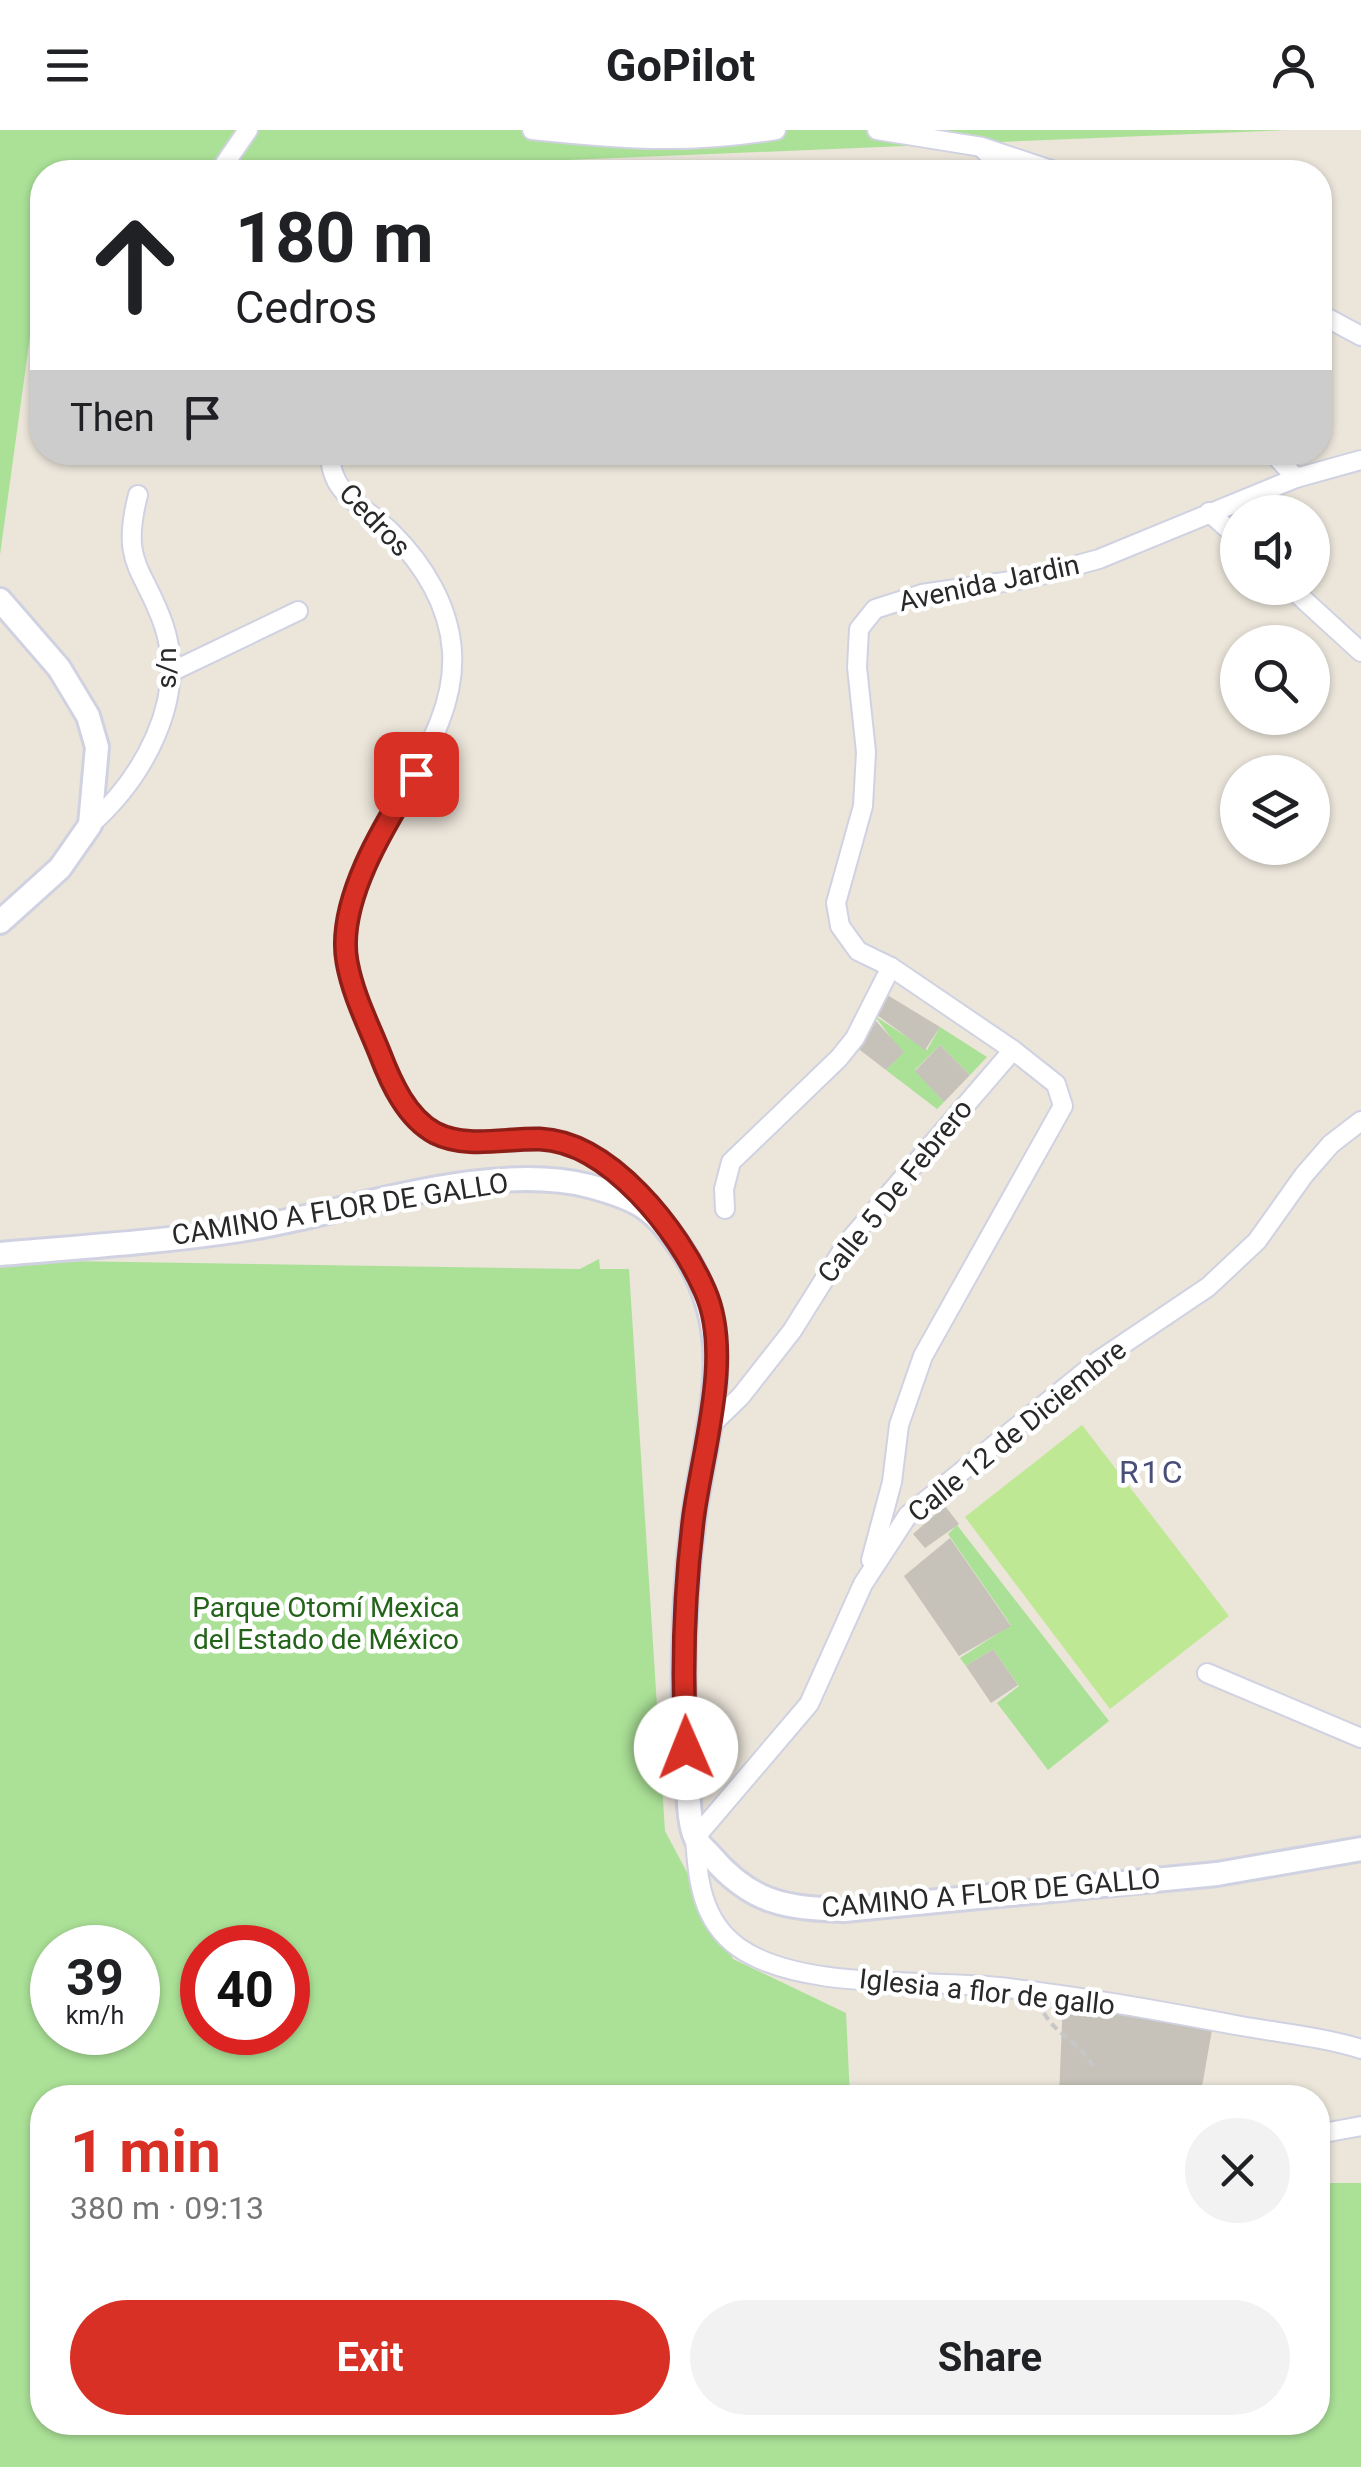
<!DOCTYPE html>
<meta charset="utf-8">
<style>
body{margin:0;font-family:Roboto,sans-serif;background:#f2f2f2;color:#202124;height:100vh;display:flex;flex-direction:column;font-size:38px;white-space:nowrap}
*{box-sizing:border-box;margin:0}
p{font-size:32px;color:#757577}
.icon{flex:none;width:55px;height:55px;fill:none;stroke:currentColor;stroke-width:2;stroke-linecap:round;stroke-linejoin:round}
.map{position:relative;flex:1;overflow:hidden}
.details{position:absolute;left:30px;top:1955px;width:1300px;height:350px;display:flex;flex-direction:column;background:#fff;border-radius:40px;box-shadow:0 2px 8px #0004}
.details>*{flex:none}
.hud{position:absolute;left:30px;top:30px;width:1302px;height:305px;border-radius:40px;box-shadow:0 2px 8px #0004;background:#fff;color:#202124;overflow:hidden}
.controls{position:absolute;left:1220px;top:365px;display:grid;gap:20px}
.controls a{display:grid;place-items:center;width:110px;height:110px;border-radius:50%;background:#fff;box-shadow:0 2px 8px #0004;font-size:50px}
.speed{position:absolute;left:30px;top:1795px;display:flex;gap:20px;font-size:50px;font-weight:700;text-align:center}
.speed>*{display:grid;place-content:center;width:130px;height:130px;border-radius:50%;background:#fff;box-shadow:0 2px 8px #0004;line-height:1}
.speed small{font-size:25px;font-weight:400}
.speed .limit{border:15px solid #d22;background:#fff;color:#111}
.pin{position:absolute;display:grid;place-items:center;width:85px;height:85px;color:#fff;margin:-42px;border-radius:20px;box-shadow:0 5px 15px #0006}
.me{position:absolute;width:110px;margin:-55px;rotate:359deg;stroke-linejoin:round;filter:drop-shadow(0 0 8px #0008)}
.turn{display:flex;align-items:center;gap:35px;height:210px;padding:0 40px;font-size:45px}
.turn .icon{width:130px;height:130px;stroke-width:2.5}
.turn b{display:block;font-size:70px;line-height:85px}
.then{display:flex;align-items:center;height:95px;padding:0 40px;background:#0003;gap:20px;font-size:38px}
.round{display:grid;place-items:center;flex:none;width:105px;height:105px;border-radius:52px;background:#f2f2f2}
.overview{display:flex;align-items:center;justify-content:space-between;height:170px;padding:0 40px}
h1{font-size:60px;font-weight:700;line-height:75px;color:#d93025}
.primary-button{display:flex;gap:20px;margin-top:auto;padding:20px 40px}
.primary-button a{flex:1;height:115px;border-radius:60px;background:#d93025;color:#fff;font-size:40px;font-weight:700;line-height:115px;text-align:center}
.primary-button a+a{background:#f2f2f2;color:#202124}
header{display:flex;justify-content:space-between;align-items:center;height:130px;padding:0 40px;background:#fff;font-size:45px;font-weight:700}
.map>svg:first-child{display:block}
</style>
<header><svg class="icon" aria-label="menu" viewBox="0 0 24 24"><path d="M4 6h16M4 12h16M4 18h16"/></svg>GoPilot<svg class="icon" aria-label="person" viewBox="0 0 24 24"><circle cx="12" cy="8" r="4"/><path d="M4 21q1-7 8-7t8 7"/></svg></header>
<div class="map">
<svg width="1361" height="2337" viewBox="0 0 1361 2337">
<rect width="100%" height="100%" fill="#ebe5da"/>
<!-- green -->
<g fill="#abe197" fill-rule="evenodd">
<polygon points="0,0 1290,0 470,34 432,42 42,42 42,132 40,133 0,425"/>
<polygon points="875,886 927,920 940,897 987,927 970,945 940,915 915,940 944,972 937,979 886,940 902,923"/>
<path d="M 599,1129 L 600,1139 L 629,1139 L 665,1701 L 733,1829 L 846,1883 L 850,1967 L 42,1968 L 42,2292 L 1318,2292 L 1318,2053 L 1361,2053 L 1361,2337 L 0,2337 L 0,1130 L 580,1139 ZM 52,1818 L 138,1818 L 138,1902 L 52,1902 ZM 202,1818 L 288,1818 L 288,1902 L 202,1902 Z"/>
<polygon points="957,1395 1109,1591 1048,1640 997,1573 1019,1556 993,1519 966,1536 960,1528 1011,1495 948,1404"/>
</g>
<!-- pitch -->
<polygon fill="#bee893" points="1082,1295 1229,1486 1110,1579 965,1387"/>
<!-- building -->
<g fill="#c6c2ba">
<polygon points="884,863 940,897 925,920 877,885"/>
<polygon points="875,890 904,922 886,940 856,917"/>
<polygon points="940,915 970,945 944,972 915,941"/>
<polygon points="945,1376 959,1394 925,1418 913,1404"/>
<polygon points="950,1408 1011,1496 959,1526 904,1446"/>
<polygon points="993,1519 1018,1555 991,1573 966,1536"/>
<polygon points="1063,1869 1213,1894 1200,1968 1059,1968"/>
</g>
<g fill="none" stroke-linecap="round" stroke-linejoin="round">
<!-- minor casing -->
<g stroke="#d0d2e2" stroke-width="22">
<g id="minor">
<path d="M 532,0 C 622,9 686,15 776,0"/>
<polyline points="877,0 982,17 1057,42"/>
<polyline points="982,18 1006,42"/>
<polyline points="219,42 248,0"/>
<polyline points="1320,184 1361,206"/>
<path d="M 330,322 C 330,367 365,375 392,403 C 424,435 449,476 452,521 C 456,582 419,632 392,683 C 380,705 370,728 360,752 C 353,770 345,790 345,810 C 345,846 361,879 375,911 C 386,938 397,970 418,991 C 457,1030 524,1000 572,1015 C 604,1026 627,1052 648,1076"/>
<polyline points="1272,322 1296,348"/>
<polyline points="1209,382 1238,408"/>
<polyline points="1291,458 1361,522"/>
<polyline points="171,542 298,481"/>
<path d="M 90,695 C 143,648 188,569 164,496 C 144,437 120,435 138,365"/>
<path d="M 1361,991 L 1331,1014 L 1304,1045 L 1257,1111 L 1208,1157 L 1098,1231 L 908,1385 L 863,1454 L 809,1574 L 695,1708 C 698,1749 701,1790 738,1817 C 800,1861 925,1849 999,1857 C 1080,1866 1161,1881 1241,1896 C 1280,1903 1323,1907 1361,1919"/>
<polyline points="725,1079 724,1059 731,1032 839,928 855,908 891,837"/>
<polyline points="708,1298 741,1266 792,1201 847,1113 1013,920"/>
<polyline points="871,1430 892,1352 899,1295 923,1226 1063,976 1056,954 1013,920 891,837 858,821 840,796 836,773 863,676 866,622 857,537 859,499 875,479 922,464 1030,448 1099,429 1296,348 1361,330"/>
<polyline points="1207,1543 1361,1608"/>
<polyline points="1318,2004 1361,1996"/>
</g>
</g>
<!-- tertiary casing -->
<g stroke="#d0d2e2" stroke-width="28">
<g id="tertiary">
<polyline points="0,470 59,538 88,586 97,617 90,695 60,738 0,792"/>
<path d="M 0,1124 C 80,1117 161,1112 240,1100 C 345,1084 486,1030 589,1056 C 639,1069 656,1079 684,1123 C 740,1210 707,1291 694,1386 C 682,1472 681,1570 688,1657 C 689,1672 689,1695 696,1709 C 699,1715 706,1720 711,1726 C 751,1773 785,1778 844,1780 L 1217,1744 L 1361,1719"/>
</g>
</g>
<!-- path -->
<path stroke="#c7c7c7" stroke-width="4" stroke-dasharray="8 5" stroke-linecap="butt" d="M 1044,1883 C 1056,1905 1084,1915 1094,1939"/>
<!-- minor -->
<use href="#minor" stroke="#fff" stroke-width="18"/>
<!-- tertiary -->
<use href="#tertiary" stroke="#fff" stroke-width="22"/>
</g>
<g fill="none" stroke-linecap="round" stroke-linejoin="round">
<!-- route casing -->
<g stroke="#8d1f18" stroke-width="25">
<path id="route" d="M 416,644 C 385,694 336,772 347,832 C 353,865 368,894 380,924 C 391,953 407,988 435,1003 C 467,1019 505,1008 540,1009 C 610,1012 679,1101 705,1161 C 734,1226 701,1324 693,1392 C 684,1466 682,1544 686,1618"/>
</g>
<!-- route -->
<use href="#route" stroke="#d93025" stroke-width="18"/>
</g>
<g text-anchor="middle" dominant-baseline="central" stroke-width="9" stroke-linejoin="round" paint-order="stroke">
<!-- street labels -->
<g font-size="28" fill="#292929" stroke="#fff">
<text transform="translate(375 390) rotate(46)">Cedros</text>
<text transform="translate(989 453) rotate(-12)">Avenida Jardin</text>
<text transform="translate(166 538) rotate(-90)">s/n</text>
<text transform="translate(895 1061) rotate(-51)">Calle 5 De Febrero</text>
<text transform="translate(340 1079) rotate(-9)">CAMINO A FLOR DE GALLO</text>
<text transform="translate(1017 1301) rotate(-39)">Calle 12 de Diciembre</text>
<text transform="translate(991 1763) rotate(-5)">CAMINO A FLOR DE GALLO</text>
<text transform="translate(987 1862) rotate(6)">Iglesia a flor de gallo</text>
</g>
<!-- park labels -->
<g font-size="28" fill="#24641a" stroke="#fff">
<text x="326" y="1477">Parque Otomí Mexica<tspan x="326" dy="32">del Estado de México</tspan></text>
</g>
<!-- quarter labels -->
<g font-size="32" letter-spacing="2.5" fill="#4a4f78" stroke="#fff">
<text x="1152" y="1342">R1C</text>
</g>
</g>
</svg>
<div class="controls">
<a><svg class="icon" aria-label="sound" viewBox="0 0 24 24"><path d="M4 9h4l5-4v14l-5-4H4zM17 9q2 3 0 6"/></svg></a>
<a><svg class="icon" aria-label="search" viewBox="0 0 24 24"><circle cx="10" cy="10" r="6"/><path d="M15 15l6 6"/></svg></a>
<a><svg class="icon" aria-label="layers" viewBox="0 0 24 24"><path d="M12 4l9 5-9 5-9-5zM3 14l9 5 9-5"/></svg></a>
</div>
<div class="speed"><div>39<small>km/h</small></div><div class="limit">40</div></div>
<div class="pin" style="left:416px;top:644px;background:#d93025"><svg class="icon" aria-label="arrive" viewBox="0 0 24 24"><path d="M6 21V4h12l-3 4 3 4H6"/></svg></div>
<svg class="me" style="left:686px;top:1618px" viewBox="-20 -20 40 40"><circle r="19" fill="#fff"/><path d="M0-13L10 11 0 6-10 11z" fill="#d93025"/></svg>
<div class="hud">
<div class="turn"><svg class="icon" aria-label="ahead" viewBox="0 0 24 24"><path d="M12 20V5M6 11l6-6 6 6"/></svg><div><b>180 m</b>Cedros</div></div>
<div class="then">Then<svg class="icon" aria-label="arrive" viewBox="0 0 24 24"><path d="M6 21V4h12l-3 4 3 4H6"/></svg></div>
</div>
<section class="details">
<div class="overview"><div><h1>1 min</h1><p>380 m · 09:13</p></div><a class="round"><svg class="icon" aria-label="close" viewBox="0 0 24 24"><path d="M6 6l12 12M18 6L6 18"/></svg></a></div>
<div class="primary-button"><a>Exit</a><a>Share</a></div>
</section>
</div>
